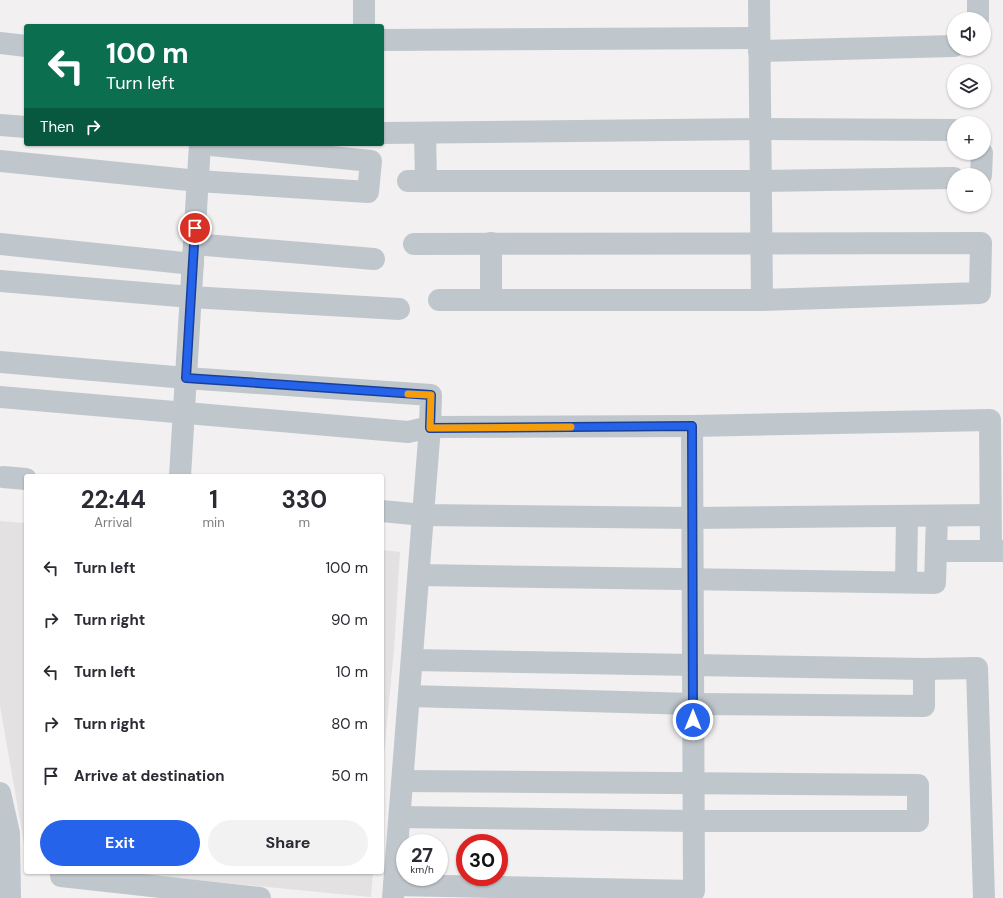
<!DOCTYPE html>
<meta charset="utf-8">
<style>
body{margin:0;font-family:"DM Sans",sans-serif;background:#f2f2f3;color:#2b2b33;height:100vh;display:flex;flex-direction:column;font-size:15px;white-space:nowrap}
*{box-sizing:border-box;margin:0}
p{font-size:13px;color:#7c7c81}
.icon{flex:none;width:22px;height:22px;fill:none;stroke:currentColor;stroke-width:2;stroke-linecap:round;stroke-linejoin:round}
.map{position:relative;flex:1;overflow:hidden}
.side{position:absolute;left:24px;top:474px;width:360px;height:400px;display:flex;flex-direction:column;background:#fff;border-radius:4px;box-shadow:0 1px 3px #0004}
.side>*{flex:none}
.top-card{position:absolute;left:24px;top:24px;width:360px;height:122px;border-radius:4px;box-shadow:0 1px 3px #0004;background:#0b6e4f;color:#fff;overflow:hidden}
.controls{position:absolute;left:947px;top:12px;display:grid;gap:8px}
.controls a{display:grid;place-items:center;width:44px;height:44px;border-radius:50%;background:#fff;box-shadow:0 1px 3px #0004;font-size:20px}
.speed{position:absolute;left:396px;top:834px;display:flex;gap:8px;font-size:20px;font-weight:700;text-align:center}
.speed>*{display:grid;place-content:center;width:52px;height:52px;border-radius:50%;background:#fff;box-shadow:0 1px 3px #0004;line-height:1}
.speed small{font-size:10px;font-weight:400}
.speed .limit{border:6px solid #d22;background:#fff;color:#111}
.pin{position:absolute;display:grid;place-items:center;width:34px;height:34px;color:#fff;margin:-17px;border:2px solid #fff;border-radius:50%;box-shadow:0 1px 4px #0007}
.me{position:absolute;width:44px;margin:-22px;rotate:0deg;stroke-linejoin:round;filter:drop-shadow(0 0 3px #0008)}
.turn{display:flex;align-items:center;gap:14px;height:84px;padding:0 16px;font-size:18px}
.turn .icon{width:52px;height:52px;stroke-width:2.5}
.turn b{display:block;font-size:28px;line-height:34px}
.then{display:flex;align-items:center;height:38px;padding:0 16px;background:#0003;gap:8px;font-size:15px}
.eta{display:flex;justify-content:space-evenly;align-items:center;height:68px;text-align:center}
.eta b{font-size:24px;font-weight:700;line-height:28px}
.cta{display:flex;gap:8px;margin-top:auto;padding:8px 16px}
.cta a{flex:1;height:46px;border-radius:24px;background:#2563eb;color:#fff;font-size:16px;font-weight:700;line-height:46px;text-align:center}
.cta a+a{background:#f2f2f3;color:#2b2b33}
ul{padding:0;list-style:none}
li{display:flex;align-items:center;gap:12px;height:52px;padding:0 16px}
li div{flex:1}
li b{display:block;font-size:15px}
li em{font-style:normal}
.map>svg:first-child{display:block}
</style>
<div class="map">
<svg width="1003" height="898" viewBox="0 0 1003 898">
<rect width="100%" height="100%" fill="#f2f0f0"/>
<!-- education -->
<g fill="#e3e1e1">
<polygon points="0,521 26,523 26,855 0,706"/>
<polygon points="382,550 400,552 394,649 382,776"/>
<polygon points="113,872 373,872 371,897"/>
</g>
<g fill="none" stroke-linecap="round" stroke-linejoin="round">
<!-- minor -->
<g stroke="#bfc7cd" stroke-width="22">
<polyline points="759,0 762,300"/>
<polyline points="978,19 978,0"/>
<polyline points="364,26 364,0"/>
<polyline points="382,40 759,38"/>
<polyline points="0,43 26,46"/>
<polyline points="759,51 954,46"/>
<polyline points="0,125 26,127"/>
<polyline points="383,133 760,129 954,130"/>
<polyline points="425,133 426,181"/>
<polyline points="0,161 198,181 368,192 371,161 201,144"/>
<polyline points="981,175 982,153"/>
<polyline points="408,181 761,181 954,178"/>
<polyline points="491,243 491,300"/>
<polyline points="0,244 193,264"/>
<polyline points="194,244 374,259"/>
<polyline points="414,244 981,243 980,293 762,300 439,300"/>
<polyline points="0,281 191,297 399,309"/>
<polyline points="0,362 186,378 431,395 430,427 423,515 393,898"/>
<polyline points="0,397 408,432 430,427 692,426 990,420 991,551"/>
<polyline points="180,476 200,144"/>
<polyline points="3,477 26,479"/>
<polyline points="382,511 423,515 692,518 990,515"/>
<polyline points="936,551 1003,551"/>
<polyline points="419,575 935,583 937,516"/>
<polyline points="906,582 907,516"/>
<polyline points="412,660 924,669 977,668 984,898"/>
<polyline points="409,696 693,704 924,706 924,669"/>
<polyline points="0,793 9,833 10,898"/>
<polyline points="400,817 693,821 918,821 918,785 403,781"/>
<polyline points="61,876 260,898"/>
<polyline points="394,885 694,891 692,426"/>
</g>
</g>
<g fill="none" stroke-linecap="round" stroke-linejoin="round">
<!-- route casing -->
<g stroke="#184099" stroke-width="10">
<polyline id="route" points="195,228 186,378 431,395 430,428 692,426 693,720"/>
</g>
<!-- route -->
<use href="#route" stroke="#2563eb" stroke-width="7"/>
<!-- slow -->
<polyline stroke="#f59e0b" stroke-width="7" points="408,394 431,395 430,428 571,427"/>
</g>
</svg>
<div class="controls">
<a><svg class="icon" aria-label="sound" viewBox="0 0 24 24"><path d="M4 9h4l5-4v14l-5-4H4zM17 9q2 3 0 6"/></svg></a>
<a><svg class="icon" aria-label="layers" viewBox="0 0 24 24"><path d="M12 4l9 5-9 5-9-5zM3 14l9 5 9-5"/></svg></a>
<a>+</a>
<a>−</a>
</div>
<div class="speed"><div>27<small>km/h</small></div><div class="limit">30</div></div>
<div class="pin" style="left:195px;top:228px;background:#d93025"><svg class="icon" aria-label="arrive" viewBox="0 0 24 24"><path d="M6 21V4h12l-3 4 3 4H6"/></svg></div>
<svg class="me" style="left:693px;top:720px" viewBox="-20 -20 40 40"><circle r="17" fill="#2563eb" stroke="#fff" stroke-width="3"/><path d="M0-11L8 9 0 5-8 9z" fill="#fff"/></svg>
<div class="top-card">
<div class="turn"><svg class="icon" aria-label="left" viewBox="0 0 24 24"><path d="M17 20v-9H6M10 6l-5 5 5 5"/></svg><div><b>100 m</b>Turn left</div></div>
<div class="then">Then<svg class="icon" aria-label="right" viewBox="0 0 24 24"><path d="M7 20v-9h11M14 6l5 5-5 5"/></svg></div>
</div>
<section class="side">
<div class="eta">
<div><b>22:44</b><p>Arrival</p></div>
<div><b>1</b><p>min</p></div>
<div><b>330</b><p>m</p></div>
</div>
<ul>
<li><svg class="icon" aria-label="left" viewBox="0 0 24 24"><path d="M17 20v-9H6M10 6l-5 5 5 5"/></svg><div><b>Turn left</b></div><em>100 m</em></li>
<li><svg class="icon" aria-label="right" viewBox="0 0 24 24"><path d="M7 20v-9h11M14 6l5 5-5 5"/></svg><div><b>Turn right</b></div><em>90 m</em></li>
<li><svg class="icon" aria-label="left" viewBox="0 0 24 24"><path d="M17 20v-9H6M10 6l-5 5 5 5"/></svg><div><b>Turn left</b></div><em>10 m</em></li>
<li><svg class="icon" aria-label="right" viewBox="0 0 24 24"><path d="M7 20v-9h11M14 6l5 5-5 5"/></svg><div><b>Turn right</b></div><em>80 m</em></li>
<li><svg class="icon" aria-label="arrive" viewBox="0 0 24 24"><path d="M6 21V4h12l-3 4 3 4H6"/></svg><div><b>Arrive at destination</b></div><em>50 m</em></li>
</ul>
<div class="cta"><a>Exit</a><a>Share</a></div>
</section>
</div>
